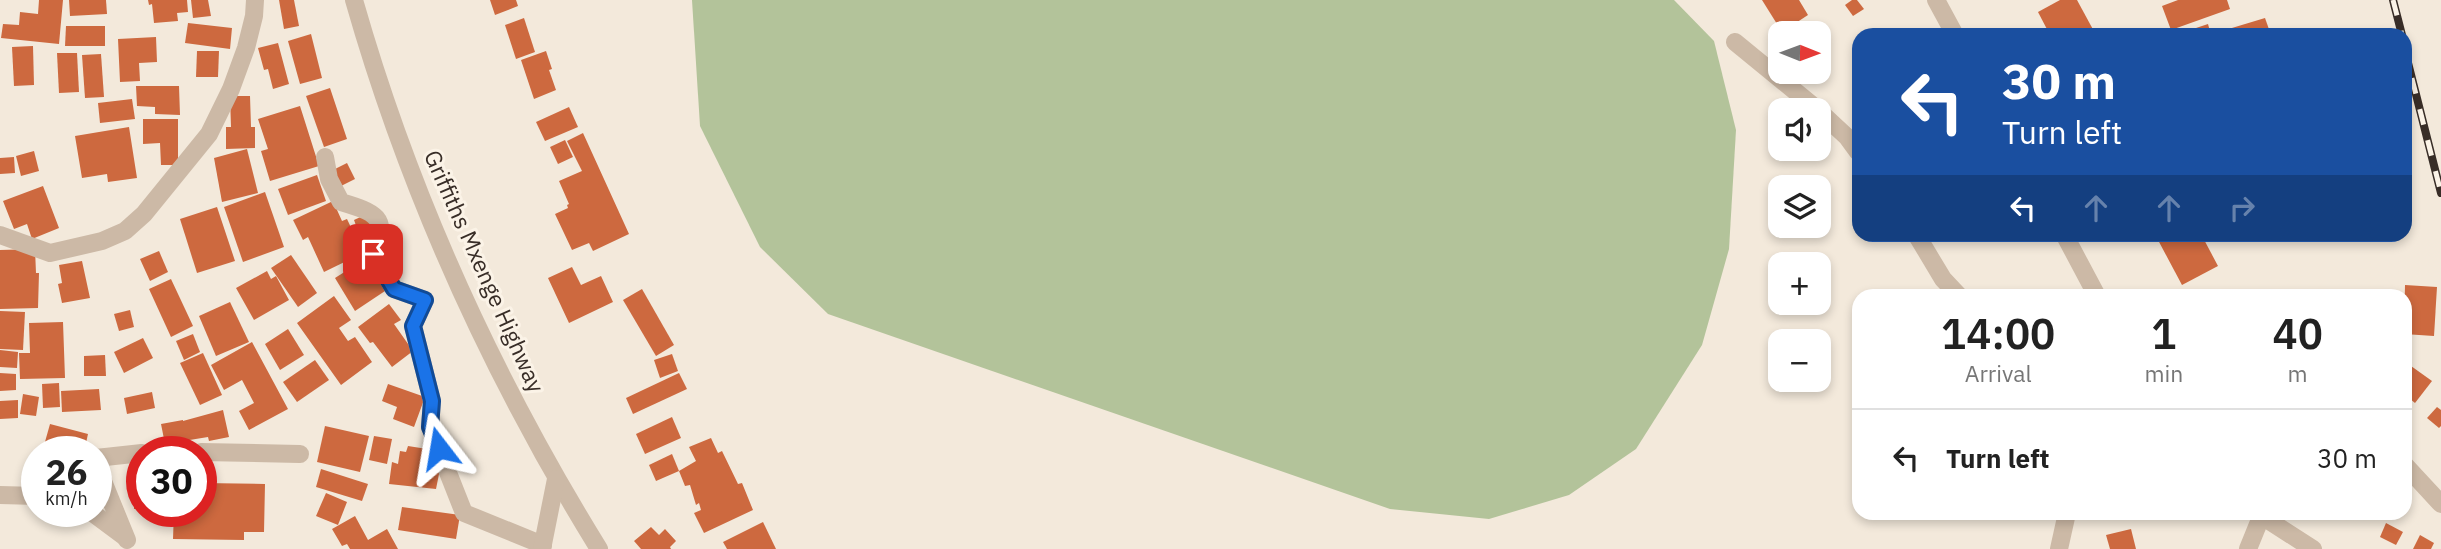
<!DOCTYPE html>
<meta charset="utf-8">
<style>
body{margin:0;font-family:"IBM Plex Sans",sans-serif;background:#f2f2f2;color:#222;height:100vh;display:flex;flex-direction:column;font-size:26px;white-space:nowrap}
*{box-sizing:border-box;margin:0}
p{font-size:23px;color:#767676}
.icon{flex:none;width:38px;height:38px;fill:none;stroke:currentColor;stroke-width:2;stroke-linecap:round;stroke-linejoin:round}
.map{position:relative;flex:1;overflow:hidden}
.panel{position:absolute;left:1852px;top:289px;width:560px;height:231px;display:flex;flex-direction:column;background:#fff;border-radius:21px;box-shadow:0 4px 10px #0003}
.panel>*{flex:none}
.hud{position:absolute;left:1852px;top:28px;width:560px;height:214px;border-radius:21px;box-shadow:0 4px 10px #0003;background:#1a4fa0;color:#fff;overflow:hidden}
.needle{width:46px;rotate:91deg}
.tools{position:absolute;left:1768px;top:21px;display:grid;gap:14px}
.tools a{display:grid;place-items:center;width:63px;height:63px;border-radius:14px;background:#fff;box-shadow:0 4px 10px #0003;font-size:35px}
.speed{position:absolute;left:21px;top:436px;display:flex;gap:14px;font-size:35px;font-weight:700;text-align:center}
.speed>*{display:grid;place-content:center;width:91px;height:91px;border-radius:50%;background:#fff;box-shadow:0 4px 10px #0003;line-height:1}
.speed small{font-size:18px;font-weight:400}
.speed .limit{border:10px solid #d22;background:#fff;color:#111}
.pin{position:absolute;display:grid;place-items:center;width:60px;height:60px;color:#fff;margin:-30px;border-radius:14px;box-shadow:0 4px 10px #0006}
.me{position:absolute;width:77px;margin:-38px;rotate:346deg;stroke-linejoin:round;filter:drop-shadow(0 0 5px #0008)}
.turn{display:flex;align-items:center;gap:24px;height:147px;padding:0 35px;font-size:32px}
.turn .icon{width:91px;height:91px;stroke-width:2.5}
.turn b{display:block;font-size:49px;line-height:60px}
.lanes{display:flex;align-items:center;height:66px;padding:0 35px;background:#0003;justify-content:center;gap:35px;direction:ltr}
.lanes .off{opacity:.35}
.eta{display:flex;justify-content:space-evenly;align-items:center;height:119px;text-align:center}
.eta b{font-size:42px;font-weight:600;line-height:49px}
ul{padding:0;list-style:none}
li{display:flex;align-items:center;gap:21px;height:98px;padding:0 35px;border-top:2px solid #e0e0e0}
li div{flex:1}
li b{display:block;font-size:26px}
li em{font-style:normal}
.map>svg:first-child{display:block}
</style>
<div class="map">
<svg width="2441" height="549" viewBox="0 0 2441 549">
<rect width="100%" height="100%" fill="#f3e9db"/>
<!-- green -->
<polygon fill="#b3c39a" points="692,0 1674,0 1714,41 1736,130 1729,249 1702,345 1636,449 1569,495 1489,519 1390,509 828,314 760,247 700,126"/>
<!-- building -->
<g fill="#cd693f">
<polygon points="39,0 63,0 59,44 1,38 3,24 19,25 20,12 38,14"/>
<polygon points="69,0 106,0 107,14 70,16"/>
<polygon points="148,0 187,0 188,12 177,13 178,21 154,23 152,4 149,5"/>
<polygon points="191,0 208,0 211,16 193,18"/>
<polygon points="279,0 294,0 299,26 284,29"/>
<polygon points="490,0 516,0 518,6 495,15"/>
<polygon points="1762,0 1799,0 1808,15 1782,32"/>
<polygon points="1852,0 1857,0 1864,9 1853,16 1845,5"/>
<polygon points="2060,0 2077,0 2096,35 2050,35 2038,12"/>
<polygon points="2178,0 2227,0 2230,9 2171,30 2162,6"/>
<polygon points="524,18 535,52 516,59 505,25"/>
<polygon points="2265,18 2271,35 2212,35 2212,34"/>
<polygon points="188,23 232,28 230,49 185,43"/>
<polygon points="2208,24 2211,35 2182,35 2181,33"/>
<polygon points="66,26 105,26 105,46 65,46"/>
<polygon points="311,34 322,78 300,84 288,41"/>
<polygon points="156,37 157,62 139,63 140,81 120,82 118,39"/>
<polygon points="278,43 289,84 273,89 268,69 264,70 258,48"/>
<polygon points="33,46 34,85 14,86 12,47"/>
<polygon points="197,51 219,51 218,77 196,77"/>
<polygon points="546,51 552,69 549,70 556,90 534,99 521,60"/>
<polygon points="57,53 77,53 79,92 59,93"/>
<polygon points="101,54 104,97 85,98 82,55"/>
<polygon points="136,86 179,86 180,115 155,114 155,107 137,106"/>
<polygon points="330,88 347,139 324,147 306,96"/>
<polygon points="230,96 250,96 251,127 255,127 255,148 226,149 226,127 231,127"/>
<polygon points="132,99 135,119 100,123 98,103"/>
<polygon points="300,106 319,166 270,181 261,151 268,149 258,119"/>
<polygon points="569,107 578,127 545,141 536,122"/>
<polygon points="143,119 178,119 178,165 161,165 160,143 143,144"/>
<polygon points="129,127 137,178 108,182 107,174 82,178 75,136"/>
<polygon points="583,133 629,234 593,251 589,243 572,250 555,214 568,208 567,205 569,204 559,181 582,171 567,141"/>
<polygon points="565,140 573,157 558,164 550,147"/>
<polygon points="247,149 258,193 222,202 214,158"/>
<polygon points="34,151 39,171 21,176 16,156"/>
<polygon points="14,157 15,173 0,174 0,158"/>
<polygon points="347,163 355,179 339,187 331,171"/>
<polygon points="317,175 326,201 288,215 278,189"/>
<polygon points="43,186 59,228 32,239 27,224 14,229 3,201"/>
<polygon points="265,192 284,247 243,262 224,207"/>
<polygon points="333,201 342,221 347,219 363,253 324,272 308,237 303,240 293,220"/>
<polygon points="217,207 235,261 197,273 180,219"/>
<polygon points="369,213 378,235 362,242 354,220"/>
<polygon points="2168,234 2201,234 2218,266 2182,285 2158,240"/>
<polygon points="35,249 36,273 39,273 38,308 0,309 0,250"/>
<polygon points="159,251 168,272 150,281 140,259"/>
<polygon points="291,255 317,293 298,307 271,268"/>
<polygon points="368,257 388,289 355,311 335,278"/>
<polygon points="82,261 90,298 62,303 58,284 62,283 59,265"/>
<polygon points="572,267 581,285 601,276 613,302 569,323 548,278"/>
<polygon points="267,271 271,279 276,276 289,300 254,320 236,288"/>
<polygon points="171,279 193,326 171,337 149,289"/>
<polygon points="2405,285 2437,287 2434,336 2404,334"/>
<polygon points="642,289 674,345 656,356 623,300"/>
<polygon points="334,296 351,320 339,328 348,341 355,337 372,362 341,385 297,323"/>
<polygon points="230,302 249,342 216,356 199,316"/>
<polygon points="389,304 401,320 394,324 413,351 392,367 373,342 370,343 358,327"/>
<polygon points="130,310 134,327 119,331 114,314"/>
<polygon points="0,311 25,312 23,350 0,349"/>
<polygon points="63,322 65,378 20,379 19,353 30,353 29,323"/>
<polygon points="288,329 304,355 280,370 265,344"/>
<polygon points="193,334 200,352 184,360 176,341"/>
<polygon points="143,338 153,358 124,373 114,352"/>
<polygon points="252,342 288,409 249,430 239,411 254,403 242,380 224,390 211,365"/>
<polygon points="0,350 18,352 17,368 0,367"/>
<polygon points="203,353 222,395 200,405 180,363"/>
<polygon points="672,354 678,371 660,378 654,360"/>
<polygon points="105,355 106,376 84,376 84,356"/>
<polygon points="315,360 329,380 297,402 283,382"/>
<polygon points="2404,361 2432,381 2415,403 2404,394"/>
<polygon points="0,373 16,374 16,390 0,391"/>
<polygon points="679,373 687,389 633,414 626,398"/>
<polygon points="59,383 60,407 43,408 42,384"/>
<polygon points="388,384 425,397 414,427 393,419 397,407 382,401"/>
<polygon points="99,389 101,410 62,412 61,391"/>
<polygon points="152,392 155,408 127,414 124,398"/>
<polygon points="23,394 39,397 36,416 20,414"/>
<polygon points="18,400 18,418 0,419 0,401"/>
<polygon points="2437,407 2441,410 2441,426 2439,428 2427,418"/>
<polygon points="223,410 229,437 209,441 208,437 165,444 161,424 183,420 183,421"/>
<polygon points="672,417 681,438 645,454 636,434"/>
<polygon points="50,424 88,434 84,452 54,452 43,449"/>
<polygon points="325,426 369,436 360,472 317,462"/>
<polygon points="374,436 392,439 387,464 369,460"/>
<polygon points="711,438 718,453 722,451 738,484 742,483 753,510 704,533 694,513 701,510 699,503 696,505 690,485 685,486 679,471 696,461 689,447"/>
<polygon points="408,446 427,449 425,458 436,460 434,468 440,469 436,489 389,484 392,462 398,464 400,451 406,452"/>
<polygon points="672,454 679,471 656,481 649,465"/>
<polygon points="321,469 368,484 362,501 316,487"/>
<rect x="134" y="472" width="8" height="37"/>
<polygon points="201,483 265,484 264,532 244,532 244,540 173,539 174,511 201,511"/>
<polygon points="326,493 347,502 338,525 316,516"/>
<polygon points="402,507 460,515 456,539 398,530"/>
<polygon points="355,516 368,540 387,529 398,549 350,549 347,544 342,546 332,529"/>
<polygon points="763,522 776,549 727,549 723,542"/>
<polygon points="2386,523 2403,532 2396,545 2380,537"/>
<polygon points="651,527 659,535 665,529 676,541 670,547 671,549 641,549 634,541"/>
<polygon points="2131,529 2136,549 2110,549 2106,535"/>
<polygon points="2420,535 2434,543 2431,549 2413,549"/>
</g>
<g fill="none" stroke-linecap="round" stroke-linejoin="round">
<!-- minor -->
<g stroke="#ccb9a6" stroke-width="18">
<path d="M 354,0 C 409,193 494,379 599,549"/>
<polyline points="1936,0 1955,35"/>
<polyline points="1735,42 1818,110"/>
<polyline points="1818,110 1847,137 1858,152"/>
<path d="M 325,157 L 329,179 L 341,202 C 374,212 391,217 373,254 L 394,289 L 425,300 L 413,326 L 432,401 L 430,427 L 464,513 L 543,545"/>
<polyline points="1916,234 1943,279 1959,296"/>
<polyline points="2064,234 2097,296"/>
<polyline points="0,235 50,253 102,241 125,231 144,214 209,134 231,89 246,48 254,16 255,0"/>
<polyline points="201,452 300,454"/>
<polyline points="96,458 142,453"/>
<polyline points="96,464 127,540"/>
<polyline points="2404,464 2441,504"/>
<polyline points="0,495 37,496"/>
<polyline points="90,511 125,537"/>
<polyline points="2257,513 2313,549"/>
<polyline points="542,549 556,479"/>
<polyline points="2059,549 2067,513"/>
<polyline points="2248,549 2261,517"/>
</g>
<!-- rail casing -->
<g stroke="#382d27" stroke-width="8">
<g id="rail">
<polyline points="2393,0 2402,35"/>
<polyline points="2404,47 2441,193"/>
</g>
</g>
<!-- rail -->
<use href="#rail" stroke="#fbf3e7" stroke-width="5" stroke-dasharray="16" stroke-linecap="butt"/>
</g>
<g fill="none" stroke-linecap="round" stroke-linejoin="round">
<!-- route casing -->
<g stroke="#114b97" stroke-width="18">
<polyline id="route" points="373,254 394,289 425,300 413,326 432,401 430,427 439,448"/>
</g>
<!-- route -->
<use href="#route" stroke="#1a73e8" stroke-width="12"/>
</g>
<g text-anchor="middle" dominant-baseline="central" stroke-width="6" stroke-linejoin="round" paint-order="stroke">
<!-- street labels -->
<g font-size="23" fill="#382d27" stroke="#fbf3e7">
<text transform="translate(485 271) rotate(66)">Griffiths Mxenge Highway</text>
</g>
</g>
</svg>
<div class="tools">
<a><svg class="needle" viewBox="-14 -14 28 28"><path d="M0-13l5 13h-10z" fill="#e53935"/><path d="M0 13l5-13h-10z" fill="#767676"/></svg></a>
<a><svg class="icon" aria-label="sound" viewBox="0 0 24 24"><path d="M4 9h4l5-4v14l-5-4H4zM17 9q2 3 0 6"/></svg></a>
<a><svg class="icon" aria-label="layers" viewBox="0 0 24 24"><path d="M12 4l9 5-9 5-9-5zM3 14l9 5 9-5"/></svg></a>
<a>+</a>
<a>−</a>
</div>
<div class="speed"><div>26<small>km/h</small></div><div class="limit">30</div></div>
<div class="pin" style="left:373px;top:254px;background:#d93025"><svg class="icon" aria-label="arrive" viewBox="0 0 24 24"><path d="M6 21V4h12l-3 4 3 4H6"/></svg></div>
<svg class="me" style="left:439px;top:448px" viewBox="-20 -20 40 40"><path d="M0-17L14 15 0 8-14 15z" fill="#1a73e8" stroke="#fff" stroke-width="4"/></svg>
<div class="hud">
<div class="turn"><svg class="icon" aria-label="left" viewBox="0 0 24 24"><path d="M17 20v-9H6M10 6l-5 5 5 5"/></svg><div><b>30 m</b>Turn left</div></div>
<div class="lanes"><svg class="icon" aria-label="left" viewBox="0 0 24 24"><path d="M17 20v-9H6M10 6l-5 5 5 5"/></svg><svg class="icon off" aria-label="ahead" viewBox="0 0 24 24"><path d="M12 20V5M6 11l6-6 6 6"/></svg><svg class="icon off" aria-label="ahead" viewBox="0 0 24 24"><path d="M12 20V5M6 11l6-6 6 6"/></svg><svg class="icon off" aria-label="right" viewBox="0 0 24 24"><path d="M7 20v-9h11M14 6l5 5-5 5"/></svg></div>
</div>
<section class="panel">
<div class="eta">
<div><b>14:00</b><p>Arrival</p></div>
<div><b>1</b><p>min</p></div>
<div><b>40</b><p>m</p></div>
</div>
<ul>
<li><svg class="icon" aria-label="left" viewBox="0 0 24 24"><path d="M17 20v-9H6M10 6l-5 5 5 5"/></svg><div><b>Turn left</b></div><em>30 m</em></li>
</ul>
</section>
</div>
